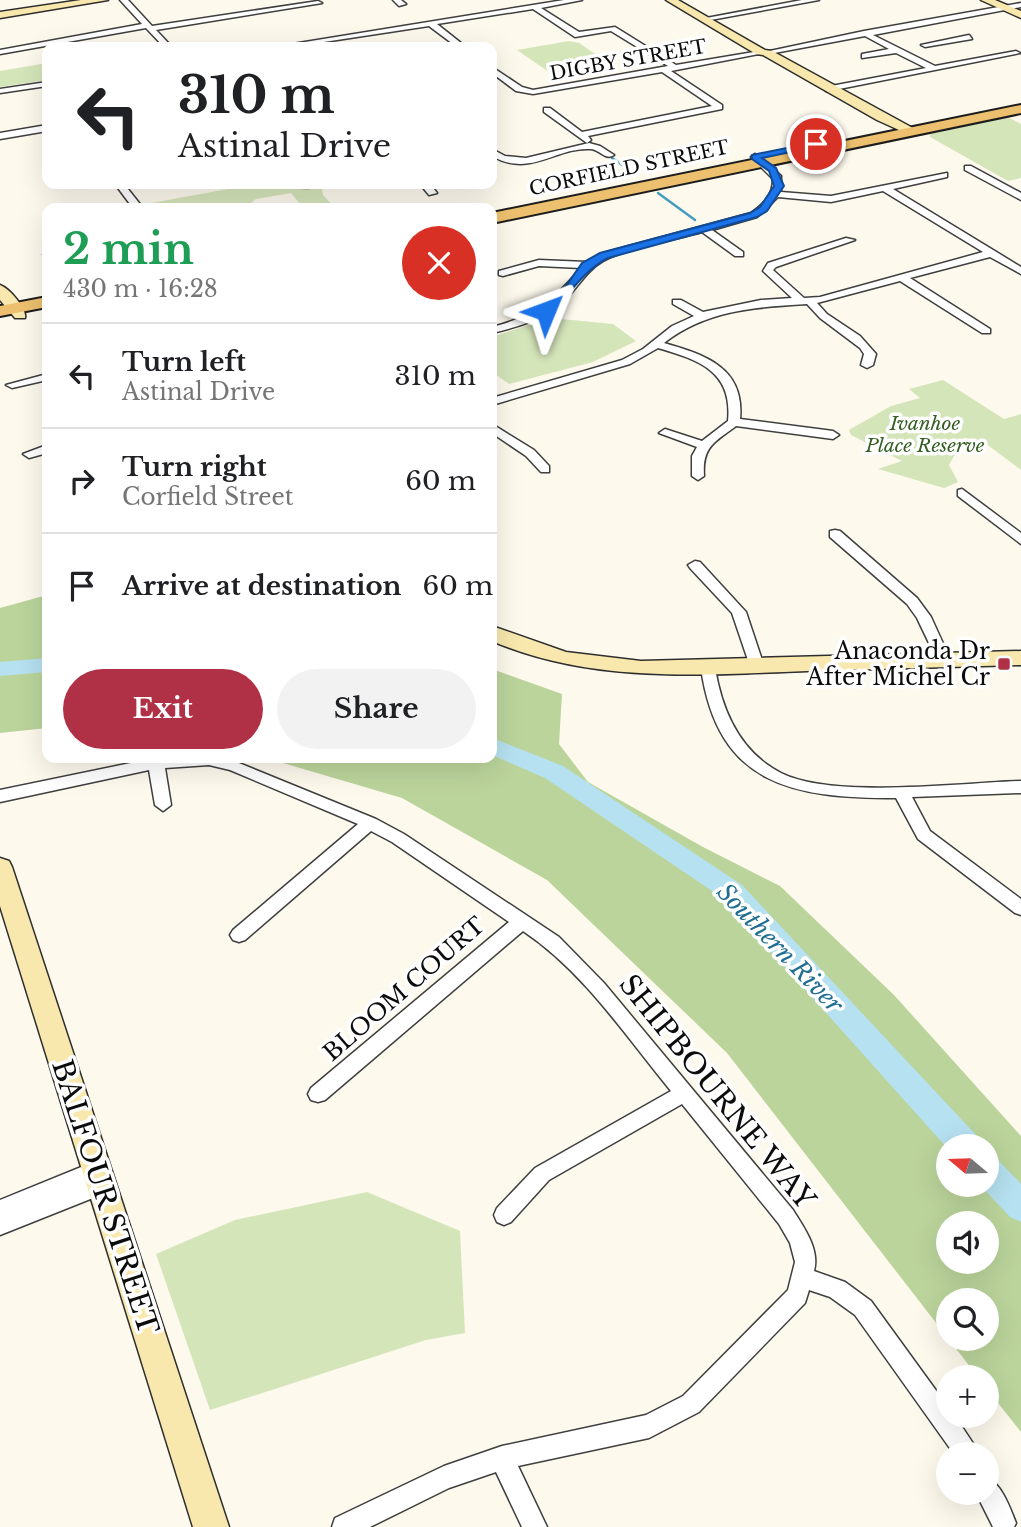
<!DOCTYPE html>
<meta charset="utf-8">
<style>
body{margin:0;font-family:"Libre Baskerville",serif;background:#f2f2f2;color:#202124;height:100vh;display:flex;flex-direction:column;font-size:26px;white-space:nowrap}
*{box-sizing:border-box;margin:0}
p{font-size:23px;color:#757577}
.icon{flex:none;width:38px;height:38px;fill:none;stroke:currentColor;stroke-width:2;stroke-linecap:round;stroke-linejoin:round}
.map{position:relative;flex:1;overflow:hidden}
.side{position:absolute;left:42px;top:203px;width:455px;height:560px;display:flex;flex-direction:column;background:#fff;border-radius:14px;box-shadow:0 7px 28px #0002}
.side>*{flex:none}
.hud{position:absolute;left:42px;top:42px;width:455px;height:147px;border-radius:14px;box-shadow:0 7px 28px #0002;background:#fff;color:#202124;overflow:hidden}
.needle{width:46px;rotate:289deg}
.controls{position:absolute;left:936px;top:1134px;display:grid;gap:14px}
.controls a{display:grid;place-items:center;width:63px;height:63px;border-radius:50%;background:#fff;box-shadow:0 7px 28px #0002;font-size:35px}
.pin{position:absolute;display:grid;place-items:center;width:60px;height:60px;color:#fff;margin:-30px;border:4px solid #fff;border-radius:50%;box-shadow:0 2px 7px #0007}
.me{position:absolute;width:77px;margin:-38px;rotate:46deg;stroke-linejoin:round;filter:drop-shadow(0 0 5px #0008)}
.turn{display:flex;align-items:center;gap:24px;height:147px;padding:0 21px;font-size:32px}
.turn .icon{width:91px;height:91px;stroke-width:2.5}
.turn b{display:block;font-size:49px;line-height:60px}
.round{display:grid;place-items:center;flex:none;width:74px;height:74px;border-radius:37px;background:#f2f2f2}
.overview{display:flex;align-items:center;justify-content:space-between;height:119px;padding:0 21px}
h1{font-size:42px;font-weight:700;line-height:52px;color:#1e9e55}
.primary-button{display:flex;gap:14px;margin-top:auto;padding:14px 21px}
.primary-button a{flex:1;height:80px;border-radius:42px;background:#b03145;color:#fff;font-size:28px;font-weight:700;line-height:80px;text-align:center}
.primary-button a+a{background:#f2f2f2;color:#202124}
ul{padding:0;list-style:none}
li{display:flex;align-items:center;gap:21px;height:105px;padding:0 21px;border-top:2px solid #e0e0e0}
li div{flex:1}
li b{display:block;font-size:26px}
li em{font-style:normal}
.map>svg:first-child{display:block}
</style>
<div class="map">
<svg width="1021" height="1527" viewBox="0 0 1021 1527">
<rect width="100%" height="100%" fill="#fdf9ed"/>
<!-- green -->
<g fill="#d5e5ba">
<polygon points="569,41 579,43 604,60 546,70 517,50"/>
<polygon points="47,63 47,80 0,87 0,71"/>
<polygon points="1008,117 1021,124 1021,178 1008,181 930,137 930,134"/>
<polygon points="255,184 321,188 345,184 322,188 323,195 335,208 303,208 291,193 256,199 244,208 143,208 141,205"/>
<polygon points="551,318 613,324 636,341 593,362 509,384 492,372 492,337"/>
<polygon points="943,380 1004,419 1021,414 1021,470 985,443 964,438 949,465 958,482 944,488 878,469 902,461 851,435 849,430 891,406 920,398 909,389"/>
<polygon points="367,1192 460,1231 465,1333 426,1340 210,1410 156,1254 235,1220"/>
</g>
<!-- forest -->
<g fill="#bbd49b" fill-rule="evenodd">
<polygon points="47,595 47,728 0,733 0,608"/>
<path d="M 492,669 L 562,694 L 559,744 L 588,782 L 703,847 L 780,886 L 894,995 L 1021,1136 L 1021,1432 L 987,1389 L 987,1377 L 978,1377 L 727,1053 L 547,880 L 402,798 L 266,758 L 492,758 ZM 948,1146 L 987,1146 L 987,1185 L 948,1185 ZM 948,1223 L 987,1223 L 987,1262 L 948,1262 ZM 948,1300 L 987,1300 L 987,1339 L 948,1339 Z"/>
</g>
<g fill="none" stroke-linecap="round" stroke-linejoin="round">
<!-- stream -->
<g stroke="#449dc1" stroke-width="2.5">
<polyline points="612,158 634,173"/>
<polyline points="658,193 695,220"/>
</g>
<!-- river -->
<g fill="#b6e1f0" fill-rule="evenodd">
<polygon points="47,658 47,672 0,676 0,662"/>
<polygon points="492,738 563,766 742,885 977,1136 981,1146 948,1149 724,899 545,778 492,755"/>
<polygon points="987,1156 998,1160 1021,1184 1021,1222 1010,1217 980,1185 987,1185"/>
</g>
<!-- street casing -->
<g stroke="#3f3f3f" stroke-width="3">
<g id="street">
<polygon points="120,0 128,0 152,26 318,1 322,3 156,30 172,47 164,47 146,28 0,54 0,50 142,24"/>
<polygon points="393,0 401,0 406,4 399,6"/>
<polygon points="564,0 582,0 541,8 579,32 615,27 676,65 760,51 764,53 671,71 722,105 722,109 588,136 591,140 587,143 544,112 544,108 550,108 582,132 712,106 662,72 533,94 516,91 492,73 492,67 522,87 533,90 668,66 611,31 575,37 533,9 437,24 466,47 457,47 429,26 291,47 274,47"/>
<polygon points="802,0 819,0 705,21 701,19"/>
<polygon points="1021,3 1021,7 873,35 935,66 1016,51 1020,53 829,91 826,91 826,87 926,68 896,53 862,58 862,54 889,49 865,36 769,54 765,52 864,31"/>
<polygon points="969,35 972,39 925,47 921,45"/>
<polygon points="47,82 47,86 0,93 0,89"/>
<polygon points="47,125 47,131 0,139 0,133"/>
<path d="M 589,143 L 600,146 L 614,155 C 605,161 600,149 590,149 C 556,147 530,178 492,156 L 492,149 L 505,156 L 526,158 Z"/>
<path d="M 755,154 L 781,176 L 781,192 L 831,196 L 947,173 L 947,177 L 893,189 L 1021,267 L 1021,274 L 990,257 L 910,278 L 990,329 L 990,333 L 982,333 L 900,281 L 817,303 L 827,314 L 860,336 L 876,354 L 873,365 L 867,368 L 861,365 L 864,354 L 860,348 L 820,318 L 807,304 C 755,307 706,310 664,343 C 706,355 745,368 740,419 L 833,431 L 839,435 L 833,439 L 736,426 C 715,442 702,446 704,476 L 698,480 L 692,476 L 692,456 L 697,447 L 659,433 L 665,429 L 702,441 L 728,421 C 733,371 699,360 658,348 L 630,364 L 492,405 L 492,398 L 622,360 L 643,349 L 672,326 L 694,316 L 673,304 L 673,300 L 681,300 L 703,312 L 761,300 L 792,298 L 763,271 L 768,263 L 846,238 L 855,240 L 776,267 L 773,270 L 804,298 L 820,297 L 983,252 L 883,191 L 831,202 L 778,197 L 757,217 L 712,230 L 743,252 L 743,256 L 735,256 L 702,232 C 677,239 624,249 603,261 C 587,270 578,287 565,300 C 545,319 518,327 492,333 L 492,327 C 535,316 553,301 581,268 L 539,266 L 503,276 L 499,275 L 499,271 L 539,260 L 587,262 L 600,254 L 751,213 C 764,204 773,195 773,179 L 751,157 Z"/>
<polygon points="965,166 971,166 1021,193 1021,200 965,170"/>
<polygon points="115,184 124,184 143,208 133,208"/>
<path d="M 292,184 L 321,184 C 314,189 299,189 292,184 Z"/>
<polygon points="420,184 430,184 437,193 429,195"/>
<polygon points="47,374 47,380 12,388 6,385"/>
<polygon points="492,424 534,450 549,466 549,472 541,472 526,456 492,433"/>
<polygon points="47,445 47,453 29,458 23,454"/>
<polygon points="962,489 1021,533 1021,544 958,496 958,490"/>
<polygon points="835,530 840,531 917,598 931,617 951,661 949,664 939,664 917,618 907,604 830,537 830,531"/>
<polygon points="695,561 700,562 746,612 764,666 762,669 752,669 750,666 732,613 690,568 688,565"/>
<path d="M 708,663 L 715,668 C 722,711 740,752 781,773 C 833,799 961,783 1021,781 L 1021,793 L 912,797 L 930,831 L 1021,899 L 1021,915 L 1015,913 L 918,839 L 896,798 C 793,798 718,786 701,668 Z"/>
<path d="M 155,758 L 222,758 L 234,761 L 376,819 L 404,834 L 559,937 L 604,983 L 793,1210 C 804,1228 820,1249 814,1271 L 845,1282 L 871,1301 L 948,1407 L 948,1416 L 955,1416 L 980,1454 L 954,1454 L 855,1315 L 830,1297 L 809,1290 L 805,1303 L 699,1412 L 649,1438 L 518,1466 L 547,1527 L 522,1527 L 496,1472 L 449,1488 L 370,1527 L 332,1527 L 335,1518 L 444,1466 L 502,1446 L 646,1415 L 683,1396 L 788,1290 L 795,1262 L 790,1243 L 779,1224 L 682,1104 L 549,1180 L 511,1222 L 504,1225 L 497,1222 L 494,1215 L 497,1208 L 535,1168 L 671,1091 C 625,1035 583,971 523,931 L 325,1100 L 318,1102 L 311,1100 L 308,1094 L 311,1088 L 509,922 L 392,842 L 371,831 L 245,940 L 239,942 L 233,940 L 230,935 L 233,930 L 358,824 L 230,770 L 209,765 L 165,768 L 171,805 L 163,811 L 155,805 L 149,770 L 0,802 L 0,790 Z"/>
<polygon points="96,1161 103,1164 106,1170 103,1177 108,1178 111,1185 108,1192 0,1235 0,1200"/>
<path d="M 987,1478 C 1002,1484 1010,1508 1016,1523 L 1014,1527 L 993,1527 L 976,1493 L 987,1493 Z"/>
</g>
</g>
<!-- secondary casing -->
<g stroke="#2e2e2e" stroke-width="3">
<g id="secondary">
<polygon points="81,0 108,0 0,18 0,12"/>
<polygon points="666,0 678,0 765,50 772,51 920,132 910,135 877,120 763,55 756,54"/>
<polygon points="981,0 995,0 1021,11 1021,18"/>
<path d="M 0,285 C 10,289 27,309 25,318 L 15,318 L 0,300 Z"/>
<path d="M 492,626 L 566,652 L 641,661 L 1021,651 L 1021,665 C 950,667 879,669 807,671 C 700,675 593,684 492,641 Z"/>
<polygon points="0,858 9,861 12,867 229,1527 193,1527 0,906"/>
</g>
</g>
<!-- primary casing -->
<g stroke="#1d1d1d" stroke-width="4">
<g id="primary">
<polygon points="1021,105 1021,113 492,223 492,213"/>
<polygon points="47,297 47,307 0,316 0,306"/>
</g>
</g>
<!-- street -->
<use href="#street" fill="#fff" fill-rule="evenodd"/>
<!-- secondary -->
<use href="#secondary" fill="#f8e8ae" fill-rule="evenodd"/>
<!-- primary -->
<use href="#primary" fill="#ecc06e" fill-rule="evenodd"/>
</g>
<!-- wall -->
<polygon fill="#484240" points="47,254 47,272 43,255"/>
<!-- building -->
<polygon fill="#544d4a" stroke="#3b3634" stroke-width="2" points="47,254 47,262 43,255"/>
<!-- route -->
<path fill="#1a73e8" stroke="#114b97" stroke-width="2" d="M 816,142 L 819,146 L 762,158 L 776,168 L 784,186 L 767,211 L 757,217 L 608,258 C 584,270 570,294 550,313 L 540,311 L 566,286 L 582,263 L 600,253 L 750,213 L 760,207 L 774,186 L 769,171 L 752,159 L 752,155 Z"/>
<!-- markers -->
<rect fill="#b03145" stroke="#fff" stroke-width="2.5" x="997" y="657" width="14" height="14" rx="3.5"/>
<g text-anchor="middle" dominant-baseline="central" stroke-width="7" stroke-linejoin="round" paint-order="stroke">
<!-- far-street labels -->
<g font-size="19" fill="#0c0c0c" stroke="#fff">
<text transform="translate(628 60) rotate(-10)">DIGBY STREET</text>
<text transform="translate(629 168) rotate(-12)">CORFIELD STREET</text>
</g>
<!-- far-park labels -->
<g font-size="19" font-style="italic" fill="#355e23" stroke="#fff">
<text x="925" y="423">Ivanhoe<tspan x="925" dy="22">Place Reserve</tspan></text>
</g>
<!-- poi labels -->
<g font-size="23" fill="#0c0c0c" stroke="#fff" text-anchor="end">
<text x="990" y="651">Anaconda Dr<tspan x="990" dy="26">After Michel Cr</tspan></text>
</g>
<!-- street labels -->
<g font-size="23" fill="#0c0c0c" stroke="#fff">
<text transform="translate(404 989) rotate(-41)">BLOOM COURT</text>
</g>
<!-- water labels -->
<g font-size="24" font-style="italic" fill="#216e93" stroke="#fff">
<text transform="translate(780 948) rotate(46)">Southern River</text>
</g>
<!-- near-street labels -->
<g font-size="28" fill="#0c0c0c" stroke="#fff">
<text transform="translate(717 1092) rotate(51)">SHIPBOURNE WAY</text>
<text transform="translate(105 1197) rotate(72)">BALFOUR STREET</text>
</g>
</g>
</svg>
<div class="controls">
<a><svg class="needle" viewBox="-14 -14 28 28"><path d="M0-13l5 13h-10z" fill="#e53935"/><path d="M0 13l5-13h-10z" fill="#757577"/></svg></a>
<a><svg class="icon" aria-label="sound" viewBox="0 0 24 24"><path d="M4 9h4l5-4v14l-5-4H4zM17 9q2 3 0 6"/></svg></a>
<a><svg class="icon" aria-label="search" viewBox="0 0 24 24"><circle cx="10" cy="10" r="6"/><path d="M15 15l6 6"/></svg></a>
<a>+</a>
<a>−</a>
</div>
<div class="pin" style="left:816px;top:144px;background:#d93025"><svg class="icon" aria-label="arrive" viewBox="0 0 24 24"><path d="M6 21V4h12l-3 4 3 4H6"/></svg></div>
<svg class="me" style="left:546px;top:311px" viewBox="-20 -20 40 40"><path d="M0-17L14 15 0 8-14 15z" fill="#1a73e8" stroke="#fff" stroke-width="4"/></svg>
<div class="hud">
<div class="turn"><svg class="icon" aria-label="left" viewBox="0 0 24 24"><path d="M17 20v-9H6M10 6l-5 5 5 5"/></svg><div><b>310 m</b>Astinal Drive</div></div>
</div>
<section class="side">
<div class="overview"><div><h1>2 min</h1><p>430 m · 16:28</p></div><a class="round" style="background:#d93025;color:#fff"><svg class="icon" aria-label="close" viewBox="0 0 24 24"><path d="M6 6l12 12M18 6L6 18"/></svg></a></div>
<ul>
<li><svg class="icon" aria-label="left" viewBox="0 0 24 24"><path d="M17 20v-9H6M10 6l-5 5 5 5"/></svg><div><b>Turn left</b><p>Astinal Drive</p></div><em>310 m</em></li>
<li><svg class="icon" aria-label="right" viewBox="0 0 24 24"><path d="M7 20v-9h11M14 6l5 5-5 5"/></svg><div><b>Turn right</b><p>Corfield Street</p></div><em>60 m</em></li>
<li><svg class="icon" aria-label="arrive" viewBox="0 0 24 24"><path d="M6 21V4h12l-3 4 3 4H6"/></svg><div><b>Arrive at destination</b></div><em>60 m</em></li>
</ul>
<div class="primary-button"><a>Exit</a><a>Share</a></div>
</section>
</div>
